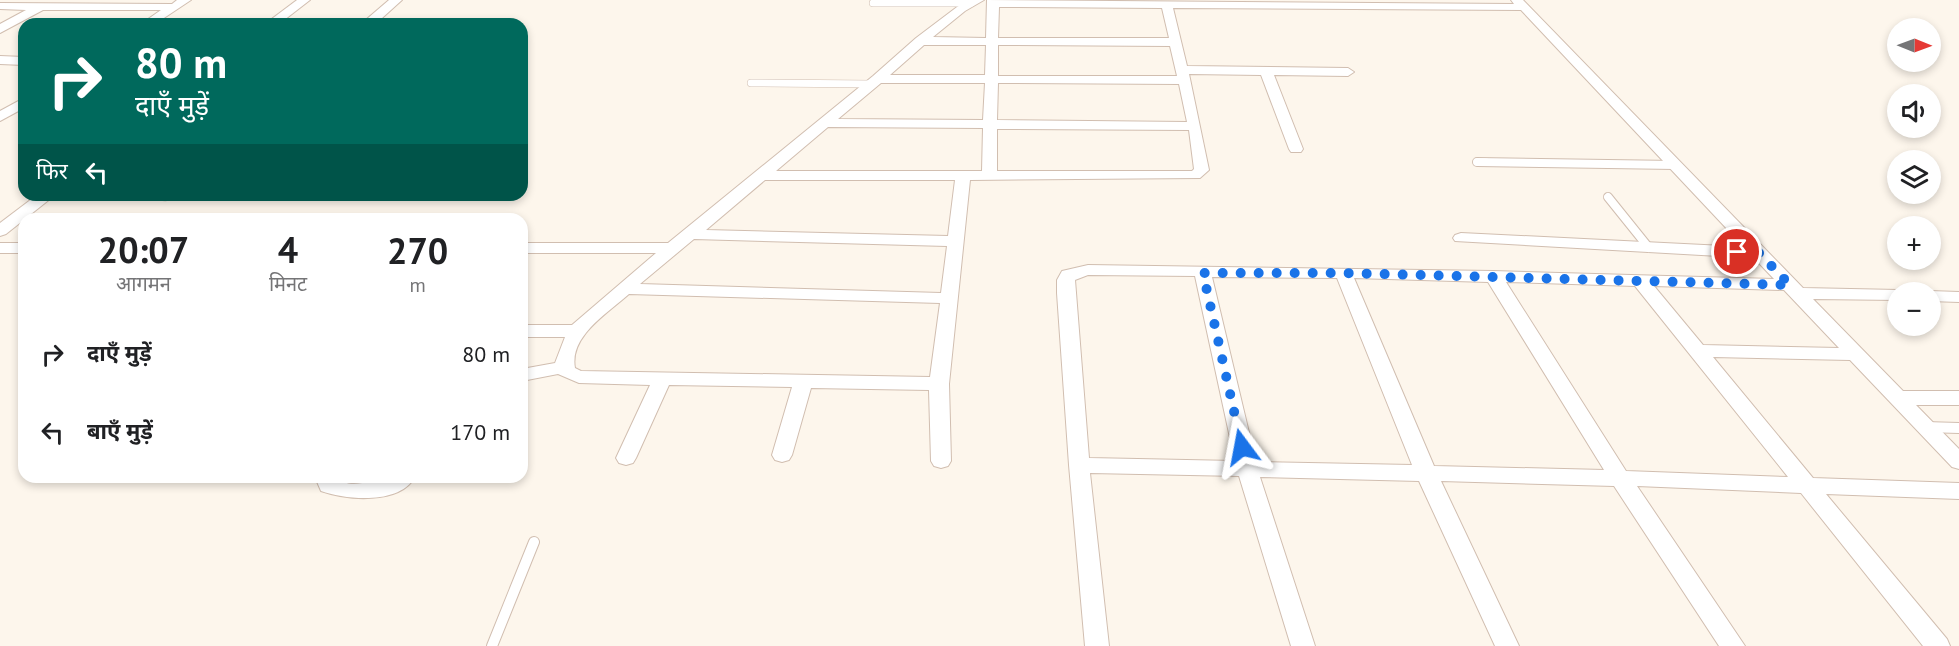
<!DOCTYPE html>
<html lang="hi">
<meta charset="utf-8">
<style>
body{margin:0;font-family:"PT Sans","Noto Sans Devanagari",sans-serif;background:#f2f2f2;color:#202124;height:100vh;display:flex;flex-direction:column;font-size:22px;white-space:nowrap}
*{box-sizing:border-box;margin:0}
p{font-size:20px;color:#757577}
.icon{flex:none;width:33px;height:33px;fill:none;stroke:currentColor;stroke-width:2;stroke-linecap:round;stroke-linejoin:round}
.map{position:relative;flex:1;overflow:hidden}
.drawer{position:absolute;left:18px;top:213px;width:510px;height:270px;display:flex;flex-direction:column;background:#fff;border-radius:18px;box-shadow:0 3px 9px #0003}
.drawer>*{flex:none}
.guide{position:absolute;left:18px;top:18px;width:510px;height:183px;border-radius:18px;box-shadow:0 3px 9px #0003;background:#00695c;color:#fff;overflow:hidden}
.needle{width:39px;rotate:91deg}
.buttons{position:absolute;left:1887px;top:18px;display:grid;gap:12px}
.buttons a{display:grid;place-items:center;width:54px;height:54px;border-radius:50%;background:#fff;box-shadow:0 3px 9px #0003;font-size:30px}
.pin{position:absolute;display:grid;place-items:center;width:51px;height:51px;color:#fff;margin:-26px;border:3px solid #fff;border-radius:50%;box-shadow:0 2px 6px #0007}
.me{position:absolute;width:66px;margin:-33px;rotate:347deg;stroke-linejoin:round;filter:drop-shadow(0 0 4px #0008)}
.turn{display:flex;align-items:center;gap:21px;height:126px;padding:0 18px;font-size:27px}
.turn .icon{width:78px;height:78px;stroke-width:2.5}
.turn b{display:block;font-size:42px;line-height:51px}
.then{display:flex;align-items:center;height:57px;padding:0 18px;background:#0003;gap:12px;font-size:22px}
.eta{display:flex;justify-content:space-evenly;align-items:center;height:102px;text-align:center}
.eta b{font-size:36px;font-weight:800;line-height:42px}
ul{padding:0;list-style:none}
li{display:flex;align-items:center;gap:18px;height:78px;padding:0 18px}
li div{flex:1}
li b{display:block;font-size:22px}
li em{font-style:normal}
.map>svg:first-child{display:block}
</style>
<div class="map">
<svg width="1959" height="646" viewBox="0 0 1959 646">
<rect width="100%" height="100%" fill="#fdf6ec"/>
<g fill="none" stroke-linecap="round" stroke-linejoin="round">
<!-- lane-far2 casing -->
<g stroke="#d1beb0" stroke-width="8">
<g id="lane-far2">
<polyline points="873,3 971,3"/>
<polyline points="751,83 872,84"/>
<polyline points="1477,162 1486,162"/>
</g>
</g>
<!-- lane-far1 casing -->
<g stroke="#d1beb0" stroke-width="10">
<g id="lane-far1">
<polyline points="1477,162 1675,165"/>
<polyline points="1608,197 1649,248"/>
</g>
</g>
<!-- lane casing -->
<g stroke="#d1beb0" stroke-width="12">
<g id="lane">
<polyline points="1925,427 1959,428"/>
<polyline points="492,646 534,542"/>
</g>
</g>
<!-- street casing -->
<g stroke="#d1beb0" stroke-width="2">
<g id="street">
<polygon points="177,0 191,0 155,24 141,24 161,10 43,10 0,33 0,24 26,10 0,9 0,3 172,4"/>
<polygon points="297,0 310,0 279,24 265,24"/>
<polygon points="389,0 402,0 381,19 452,19 458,22 456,24 361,24"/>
<path d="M 970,0 L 984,0 L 965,11 L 933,37 L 986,38 L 987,0 L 1514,4 L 1511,0 L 1523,0 L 1803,288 L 1898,290 L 1905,292 L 1898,292 L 1898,300 L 1813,299 L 1903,391 L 1959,391 L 1959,405 L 1916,405 L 1959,449 L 1959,469 L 1952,467 L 1850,360 L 1713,357 L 1813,478 L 1959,483 L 1959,499 L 1826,494 L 1947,639 L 1950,646 L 1923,646 L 1801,493 L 1637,486 L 1745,646 L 1719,646 L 1614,486 L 1441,481 L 1519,646 L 1495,646 L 1419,481 L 1260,477 L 1315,646 L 1291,646 L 1239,476 L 1090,473 L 1109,646 L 1085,646 L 1069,465 L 1057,293 L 1057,280 L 1062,271 L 1088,265 L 1493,271 L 1774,279 L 1754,258 L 1455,241 L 1453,238 L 1455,235 L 1461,233 L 1744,247 L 1521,10 L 1173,8 L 1187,66 L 1348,68 L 1354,72 L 1348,76 L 1274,75 L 1303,149 L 1301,152 L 1291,152 L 1289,149 L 1261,75 L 1189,74 L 1209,170 L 1200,178 L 970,180 L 949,384 L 951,461 L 948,466 L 941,468 L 934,466 L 931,461 L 929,390 L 811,388 L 792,455 L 789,460 L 782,462 L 775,460 L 772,455 L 792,387 L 669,385 L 636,458 L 633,463 L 626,465 L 619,463 L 616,458 L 650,385 L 579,383 L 558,374 L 522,381 L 522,369 L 555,363 L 565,337 L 522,337 L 522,325 L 572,325 L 656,253 L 522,253 L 522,243 L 668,243 L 873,76 L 916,38 L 957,7 ZM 999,7 L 1162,8 L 1169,38 L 998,38 ZM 924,45 L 986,45 L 985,75 L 890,75 ZM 998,45 L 1170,46 L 1177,76 L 998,76 ZM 881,83 L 985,83 L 983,120 L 838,119 ZM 998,83 L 1179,84 L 1187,122 L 997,120 ZM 828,127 L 983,128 L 982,171 L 776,171 ZM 997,129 L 1189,130 L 1194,169 L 1192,171 L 997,171 ZM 765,180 L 955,180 L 948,236 L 706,230 ZM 694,239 L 947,246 L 941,293 L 640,284 ZM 1088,275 L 1195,276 L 1235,461 L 1089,458 L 1075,280 ZM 1212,277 L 1337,278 L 1412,465 L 1256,462 ZM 1354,278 L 1488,282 L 1604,470 L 1434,466 ZM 1506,282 L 1635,286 L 1788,477 L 1626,471 ZM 1654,286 L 1784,290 L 1839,348 L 1703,345 ZM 629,294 L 940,303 L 930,377 L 581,371 L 575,368 C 569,336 608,313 629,294 Z"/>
<polygon points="0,56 24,57 24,65 0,64"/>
<polygon points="24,98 24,108 0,121 0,111"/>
<polygon points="37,195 55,195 6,234 0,236 0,223"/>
<path d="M 157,195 L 173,195 C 169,201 165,201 159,199 Z"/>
<rect x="0" y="243" width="24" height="10"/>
<polygon points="1930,291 1959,292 1959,302 1930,301 1930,292 1924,292"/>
<path d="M 315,477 L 337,477 C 347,490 372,481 386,477 C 394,475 406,477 415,477 C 399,505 347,500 321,491 Z"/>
</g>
</g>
<!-- lane-far2 -->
<use href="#lane-far2" stroke="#fff" stroke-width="7"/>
<!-- lane-far1 -->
<use href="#lane-far1" stroke="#fff" stroke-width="8"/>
<!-- lane -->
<use href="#lane" stroke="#fff" stroke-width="10"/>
<!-- street -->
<use href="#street" fill="#fff" fill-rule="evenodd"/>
</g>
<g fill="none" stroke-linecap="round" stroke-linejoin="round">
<!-- route -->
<polyline stroke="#1a73e8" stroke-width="10" stroke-dasharray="0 18" points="1242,447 1203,273 1343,273 1790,285 1759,253 1737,252"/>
</g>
</svg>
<div class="buttons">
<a><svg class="needle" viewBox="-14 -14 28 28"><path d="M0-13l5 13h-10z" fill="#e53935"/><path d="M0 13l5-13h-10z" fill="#757577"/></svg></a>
<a><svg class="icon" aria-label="sound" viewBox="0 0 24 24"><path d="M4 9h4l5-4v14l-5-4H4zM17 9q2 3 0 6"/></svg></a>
<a><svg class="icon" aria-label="layers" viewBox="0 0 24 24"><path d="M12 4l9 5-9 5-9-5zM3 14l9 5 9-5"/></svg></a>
<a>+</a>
<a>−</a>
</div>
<div class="pin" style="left:1737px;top:252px;background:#d93025"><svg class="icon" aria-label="arrive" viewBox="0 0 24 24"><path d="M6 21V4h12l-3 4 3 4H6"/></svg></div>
<svg class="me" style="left:1242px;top:447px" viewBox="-20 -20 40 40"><path d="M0-17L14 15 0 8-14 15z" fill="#1a73e8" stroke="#fff" stroke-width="4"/></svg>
<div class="guide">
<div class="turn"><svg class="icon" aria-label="right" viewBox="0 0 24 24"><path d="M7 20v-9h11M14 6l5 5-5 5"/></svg><div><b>80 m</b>दाएँ मुड़ें</div></div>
<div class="then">फिर<svg class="icon" aria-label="left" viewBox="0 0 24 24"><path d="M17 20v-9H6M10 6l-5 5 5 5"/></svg></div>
</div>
<section class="drawer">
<div class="eta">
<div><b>20:07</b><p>आगमन</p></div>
<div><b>4</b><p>मिनट</p></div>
<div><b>270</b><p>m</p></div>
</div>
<ul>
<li><svg class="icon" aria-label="right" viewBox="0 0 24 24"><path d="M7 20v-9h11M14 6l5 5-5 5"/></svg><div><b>दाएँ मुड़ें</b></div><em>80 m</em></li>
<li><svg class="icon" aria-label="left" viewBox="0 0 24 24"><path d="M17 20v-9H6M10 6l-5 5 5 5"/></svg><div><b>बाएँ मुड़ें</b></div><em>170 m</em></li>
</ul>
</section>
</div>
